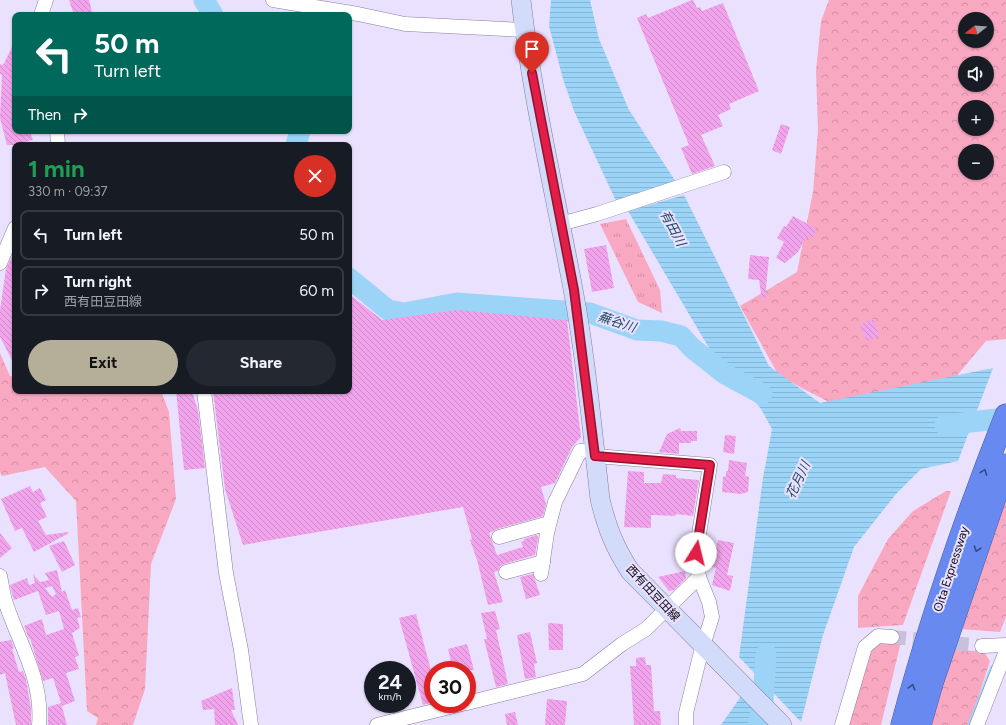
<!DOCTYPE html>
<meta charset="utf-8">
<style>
body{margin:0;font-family:Figtree,"Noto Sans JP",sans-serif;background:#242831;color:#f1f3f6;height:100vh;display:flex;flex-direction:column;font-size:15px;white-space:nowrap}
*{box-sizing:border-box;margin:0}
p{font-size:13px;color:#9ea1a6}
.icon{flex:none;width:22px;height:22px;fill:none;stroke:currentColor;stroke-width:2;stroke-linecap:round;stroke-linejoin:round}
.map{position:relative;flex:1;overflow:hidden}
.details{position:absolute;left:12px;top:142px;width:340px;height:252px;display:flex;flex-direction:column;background:#171b24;border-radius:8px;box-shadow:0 1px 3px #0004}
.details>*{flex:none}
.hud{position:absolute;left:12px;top:12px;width:340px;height:122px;border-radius:8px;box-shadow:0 1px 3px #0004;background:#00695c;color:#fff;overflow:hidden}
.needle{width:26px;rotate:253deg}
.tools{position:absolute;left:958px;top:12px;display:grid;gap:8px}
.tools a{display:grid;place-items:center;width:36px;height:36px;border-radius:50%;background:#171b24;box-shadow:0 1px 3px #0004;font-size:20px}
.speed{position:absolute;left:364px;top:661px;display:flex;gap:8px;font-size:20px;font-weight:700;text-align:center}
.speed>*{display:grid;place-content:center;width:52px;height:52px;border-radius:50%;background:#171b24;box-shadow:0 1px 3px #0004;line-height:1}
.speed small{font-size:10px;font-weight:400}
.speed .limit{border:6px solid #d22;background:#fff;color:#111}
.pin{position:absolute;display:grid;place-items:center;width:34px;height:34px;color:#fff;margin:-41px -17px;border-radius:50% 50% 50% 0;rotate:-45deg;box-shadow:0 0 4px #0007}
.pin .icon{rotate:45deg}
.me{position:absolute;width:44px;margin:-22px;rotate:9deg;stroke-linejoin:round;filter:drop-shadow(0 0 3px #0008)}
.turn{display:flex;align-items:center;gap:14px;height:84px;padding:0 16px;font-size:18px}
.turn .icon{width:52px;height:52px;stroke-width:2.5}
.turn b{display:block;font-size:28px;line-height:34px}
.then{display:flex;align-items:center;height:38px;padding:0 16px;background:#0003;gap:8px;font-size:15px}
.round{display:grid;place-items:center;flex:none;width:42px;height:42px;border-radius:21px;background:#242831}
.head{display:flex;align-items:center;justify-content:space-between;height:68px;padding:0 16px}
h1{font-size:24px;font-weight:700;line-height:30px;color:#1e9e55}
.primary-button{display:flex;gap:8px;margin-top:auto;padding:8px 16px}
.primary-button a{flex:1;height:46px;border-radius:24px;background:#b5af9a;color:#111;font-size:16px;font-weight:700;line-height:46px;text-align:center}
.primary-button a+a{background:#242831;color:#f1f3f6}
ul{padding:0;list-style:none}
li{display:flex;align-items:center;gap:12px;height:50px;margin:0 8px 6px;padding:0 8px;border:2px solid #363941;border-radius:8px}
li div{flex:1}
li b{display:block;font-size:15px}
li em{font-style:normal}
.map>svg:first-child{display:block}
</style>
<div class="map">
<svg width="1006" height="725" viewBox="0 0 1006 725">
<defs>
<pattern id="grass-tufts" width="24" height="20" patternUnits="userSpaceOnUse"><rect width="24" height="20" fill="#f9a8c1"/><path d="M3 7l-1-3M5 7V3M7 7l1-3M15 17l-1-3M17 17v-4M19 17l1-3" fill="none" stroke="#d48fa5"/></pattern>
<pattern id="forest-crowns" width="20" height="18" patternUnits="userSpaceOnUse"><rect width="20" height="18" fill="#f9a8c1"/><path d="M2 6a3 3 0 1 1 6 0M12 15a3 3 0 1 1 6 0" fill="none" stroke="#d48fa5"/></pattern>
<pattern id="water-rules" width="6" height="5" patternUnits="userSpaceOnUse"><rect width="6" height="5" fill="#9cd4f8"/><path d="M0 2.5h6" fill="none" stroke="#85b5d4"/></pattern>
<pattern id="building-back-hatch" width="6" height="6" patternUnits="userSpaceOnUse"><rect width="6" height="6" fill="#f1a4eb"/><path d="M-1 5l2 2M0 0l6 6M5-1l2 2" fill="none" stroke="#cd8cc9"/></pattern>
</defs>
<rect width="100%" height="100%" fill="#eae1fe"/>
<!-- grass -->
<polygon fill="url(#grass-tufts)" points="626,219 660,290 662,313 638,302 600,224"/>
<!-- forest -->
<g fill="url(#forest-crowns)" fill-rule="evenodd">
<path d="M 829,0 L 1006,0 L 1006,339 L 986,341 L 944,391 L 844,410 L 779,376 L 740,306 L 797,272 L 813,192 L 818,130 L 816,71 L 821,21 ZM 965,19 L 987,19 L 987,41 L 965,41 ZM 965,63 L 987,63 L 987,85 L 965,85 ZM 965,107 L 987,107 L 987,129 L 965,129 ZM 965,151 L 987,151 L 987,173 L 965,173 Z"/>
<polygon points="0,353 10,376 15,377 15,391 161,391 169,412 176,499 151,564 145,689 133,725 96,725 98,718 87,711 76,501 45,467 2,476 0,472"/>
<polygon points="1006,484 1006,617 1000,632 948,628"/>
<polygon points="946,491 951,491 903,625 858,628 858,596 888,539 913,511"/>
<polygon points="881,641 901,642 881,725 847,725 868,650"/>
<polygon points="943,648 984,652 990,661 969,725 922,725"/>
</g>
<!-- water -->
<g fill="url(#water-rules)">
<polygon points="551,0 590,0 599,39 629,110 676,182 616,201 574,111 563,79 549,26"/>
<polygon points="684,195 769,366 820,403 993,368 958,461 921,469 896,494 854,547 823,635 801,722 739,657 763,478 772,429 761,409 709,348 628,211"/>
<polygon points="741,696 770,725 721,725"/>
</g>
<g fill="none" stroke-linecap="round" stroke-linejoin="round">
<!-- stream -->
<polyline stroke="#9cd4f8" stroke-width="3.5" points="969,725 992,667"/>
<!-- river -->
<g stroke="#9cd4f8" stroke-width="21">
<polyline points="204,0 213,15"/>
<polyline points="296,145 300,131"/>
<polyline points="349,278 388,310 404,313 457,303 590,313 637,330 661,331 681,336 692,348 725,374 762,394"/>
<polyline points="945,425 1006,418"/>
<polyline points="758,725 763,701 766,654"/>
</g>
</g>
<!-- building -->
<g fill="url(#building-back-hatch)" fill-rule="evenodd">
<polygon points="69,0 89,0 93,15 74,15"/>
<polygon points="692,0 693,0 697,8 700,7 702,11 723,3 759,91 729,104 731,109 718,115 723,126 701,135 715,166 692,174 681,148 689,145 637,18 646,14 648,18"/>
<polygon points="15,41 15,131 30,131 33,140 25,142 26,145 7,145 0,118 2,75 0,74 0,64 3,65"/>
<polygon points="781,124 790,127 781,154 772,150"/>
<polygon points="793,216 817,229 812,238 807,236 798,252 785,263 776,258 784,242 777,238 784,226 786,227"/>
<polygon points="606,245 614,288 592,292 584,249"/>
<polygon points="15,250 15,366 0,337 0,310 6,269"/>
<polygon points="750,255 769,257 765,299 762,300 759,280 748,279"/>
<polygon points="349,294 382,320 457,310 567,320 581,437 572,447 555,483 541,487 546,504 543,516 497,529 489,533 497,555 523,547 521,542 524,541 524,539 537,535 538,538 535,555 504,564 500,566 498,571 494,572 503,602 488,605 477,560 470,540 472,539 463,507 243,545 225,489 213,391 349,391"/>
<polygon points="873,319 879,335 877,336 878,337 867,341 860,325"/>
<polygon points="176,391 192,391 198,411 205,468 184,470"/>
<polygon points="680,428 681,431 697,431 697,441 691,441 691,443 679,443 679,454 659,452 667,434"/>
<polygon points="725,435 736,436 734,454 723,452"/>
<polygon points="729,460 747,463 745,476 749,477 748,492 741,494 722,492 723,477 726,476 726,471 728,471"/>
<polygon points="628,471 644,472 644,483 661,483 663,474 676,475 676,478 699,480 693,516 676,514 675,516 651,515 651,528 624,527"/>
<polygon points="30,486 33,492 40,488 46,500 40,503 47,517 38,521 46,535 68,532 69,533 34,552 22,528 15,531 1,499"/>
<polygon points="0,533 12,548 0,558"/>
<polygon points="718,540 734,543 727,575 733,576 730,591 712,585 716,568 712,567"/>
<polygon points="64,541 75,565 62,572 49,546"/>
<path d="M 57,570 L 62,592 L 65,590 L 72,610 L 78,608 L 81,617 L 77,618 L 80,628 L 72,633 L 79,656 L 75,657 L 79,669 L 66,673 L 75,701 L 62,706 L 53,678 L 43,681 L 30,638 L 29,639 L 24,626 L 42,619 L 46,635 L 64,629 L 59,611 L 46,615 L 38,591 L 14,600 L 10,585 L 27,578 L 29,585 L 35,583 L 33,574 L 40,582 L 49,580 L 45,573 ZM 52,586 L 56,594 L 52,597 L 45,588 Z"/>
<polygon points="685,571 686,578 674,590 669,591 658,577"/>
<polygon points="533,574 540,595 526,599 520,577"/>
<polygon points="495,611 500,629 496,630 508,684 496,687 484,639 487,639 481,613"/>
<polygon points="416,614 433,678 433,702 423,705 399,618"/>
<polygon points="548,623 563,624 563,650 549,650"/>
<polygon points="530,632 537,663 534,664 536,677 525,679 517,635"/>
<polygon points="11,640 14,648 12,649 19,672 23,671 26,680 31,709 31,725 16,725 5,673 0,675 0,642"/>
<polygon points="467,644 474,670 453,670 448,649"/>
<polygon points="645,657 646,665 651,665 654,711 660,711 661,725 634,725 630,666 636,666 636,658"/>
<polygon points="232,688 235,710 231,710 238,725 215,725 214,709 203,710 201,701"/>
<polygon points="547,699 567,701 565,725 545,725"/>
<polygon points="61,703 67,725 48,725 48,707"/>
<polygon points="515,712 518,725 507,725 505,714"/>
</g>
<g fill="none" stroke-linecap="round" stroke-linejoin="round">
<!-- street-tunnel -->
<polyline stroke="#c9c1db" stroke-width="14" stroke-dasharray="14 7" stroke-linecap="butt" points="892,637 982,646"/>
<!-- street casing -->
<g stroke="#877e9e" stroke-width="15">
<g id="street">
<polyline points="273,0 358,14 405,24 524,30"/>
<polyline points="41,15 46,0"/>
<polyline points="57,131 58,145"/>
<polyline points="560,224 597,214 724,172"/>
<polyline points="0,263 15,228"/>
<polyline points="204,391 226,573 241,650 251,725"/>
<polyline points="595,456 710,465 696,553 699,577 709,602 712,617 701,652 686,713 686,725"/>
<polyline points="499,537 549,523"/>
<polyline points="506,572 543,562"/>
<polyline points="541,574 547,533 555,502 580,451 594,450"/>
<path d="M 0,576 C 2,585 3,595 6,604 C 20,645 43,680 39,725"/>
<polyline points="982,646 1006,645"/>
<polyline points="467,703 583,674 622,644 646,629 699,577"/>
<polyline points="377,725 462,704"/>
<polyline points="842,725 865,647 878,636 892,637"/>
<polyline points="977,725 1006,651"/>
</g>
</g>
<!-- secondary casing -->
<g stroke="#877e9e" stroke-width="20">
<path id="secondary" d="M 521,0 C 532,97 555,193 573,289 C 586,358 592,429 600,499 C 607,528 614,546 630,571 L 782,725"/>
</g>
<!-- highway casing -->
<g stroke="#485da3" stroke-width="23">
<g id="highway">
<path d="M 902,725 C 930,620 966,516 1006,415"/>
<polyline points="920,725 932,683 1006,465"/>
</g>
</g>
<!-- street -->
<use href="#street" stroke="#fff" stroke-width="14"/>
<!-- secondary -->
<use href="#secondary" stroke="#d2dcfa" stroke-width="19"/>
<!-- highway -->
<use href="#highway" stroke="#688af0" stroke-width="22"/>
</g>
<!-- one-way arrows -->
<defs><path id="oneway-chevron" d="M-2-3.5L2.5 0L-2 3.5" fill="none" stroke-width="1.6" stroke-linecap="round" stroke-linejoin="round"/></defs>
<g stroke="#3a4a82">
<use href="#oneway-chevron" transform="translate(984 472) rotate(-70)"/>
<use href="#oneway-chevron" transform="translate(977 549) rotate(109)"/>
<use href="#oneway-chevron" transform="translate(912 687) rotate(-75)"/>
</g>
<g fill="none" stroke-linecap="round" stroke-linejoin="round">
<!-- route casing -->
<g stroke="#92132f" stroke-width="10">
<polyline id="route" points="532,73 574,290 595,456 710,465 696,553"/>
</g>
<!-- route -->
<use href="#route" stroke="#e11d48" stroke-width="7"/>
</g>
<g text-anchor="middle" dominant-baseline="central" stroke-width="4" stroke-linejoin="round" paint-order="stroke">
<!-- street labels -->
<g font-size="12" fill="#0d0a15" stroke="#eae1fe">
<text transform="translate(951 569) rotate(-72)">Oita Expressway</text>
<text transform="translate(653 593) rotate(47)">西有田豆田線</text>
</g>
<!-- water labels -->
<g font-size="13" font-style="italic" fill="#204a63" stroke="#eae1fe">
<text transform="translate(673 228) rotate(62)">有田川</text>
<text transform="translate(617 322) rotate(18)">蕪谷川</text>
<text transform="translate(798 480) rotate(-65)">花月川</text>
</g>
</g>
</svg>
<div class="tools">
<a><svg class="needle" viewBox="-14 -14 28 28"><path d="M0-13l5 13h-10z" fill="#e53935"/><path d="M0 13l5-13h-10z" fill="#9ea1a6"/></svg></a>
<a><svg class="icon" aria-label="sound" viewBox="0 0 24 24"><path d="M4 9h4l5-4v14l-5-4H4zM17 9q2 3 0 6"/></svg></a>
<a>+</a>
<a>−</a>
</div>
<div class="speed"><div>24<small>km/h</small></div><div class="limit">30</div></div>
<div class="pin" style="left:532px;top:73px;background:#d93025"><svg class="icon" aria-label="arrive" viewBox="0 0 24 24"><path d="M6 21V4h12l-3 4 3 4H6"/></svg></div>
<svg class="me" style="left:696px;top:553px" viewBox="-20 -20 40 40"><circle r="19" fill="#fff"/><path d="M0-13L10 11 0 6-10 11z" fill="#e11d48"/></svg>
<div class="hud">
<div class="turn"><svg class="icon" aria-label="left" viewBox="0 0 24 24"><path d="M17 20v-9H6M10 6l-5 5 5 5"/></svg><div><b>50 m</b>Turn left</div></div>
<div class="then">Then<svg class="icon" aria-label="right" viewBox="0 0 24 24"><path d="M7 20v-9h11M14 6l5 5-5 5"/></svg></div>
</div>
<section class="details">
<div class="head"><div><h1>1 min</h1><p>330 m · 09:37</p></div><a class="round" style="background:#d93025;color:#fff"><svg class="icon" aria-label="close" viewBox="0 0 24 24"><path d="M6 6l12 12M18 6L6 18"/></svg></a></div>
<ul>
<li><svg class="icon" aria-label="left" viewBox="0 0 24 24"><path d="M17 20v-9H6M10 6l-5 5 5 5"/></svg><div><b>Turn left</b></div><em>50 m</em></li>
<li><svg class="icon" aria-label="right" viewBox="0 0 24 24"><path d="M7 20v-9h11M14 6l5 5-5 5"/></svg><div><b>Turn right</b><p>西有田豆田線</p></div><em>60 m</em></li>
</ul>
<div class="primary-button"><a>Exit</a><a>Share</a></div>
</section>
</div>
